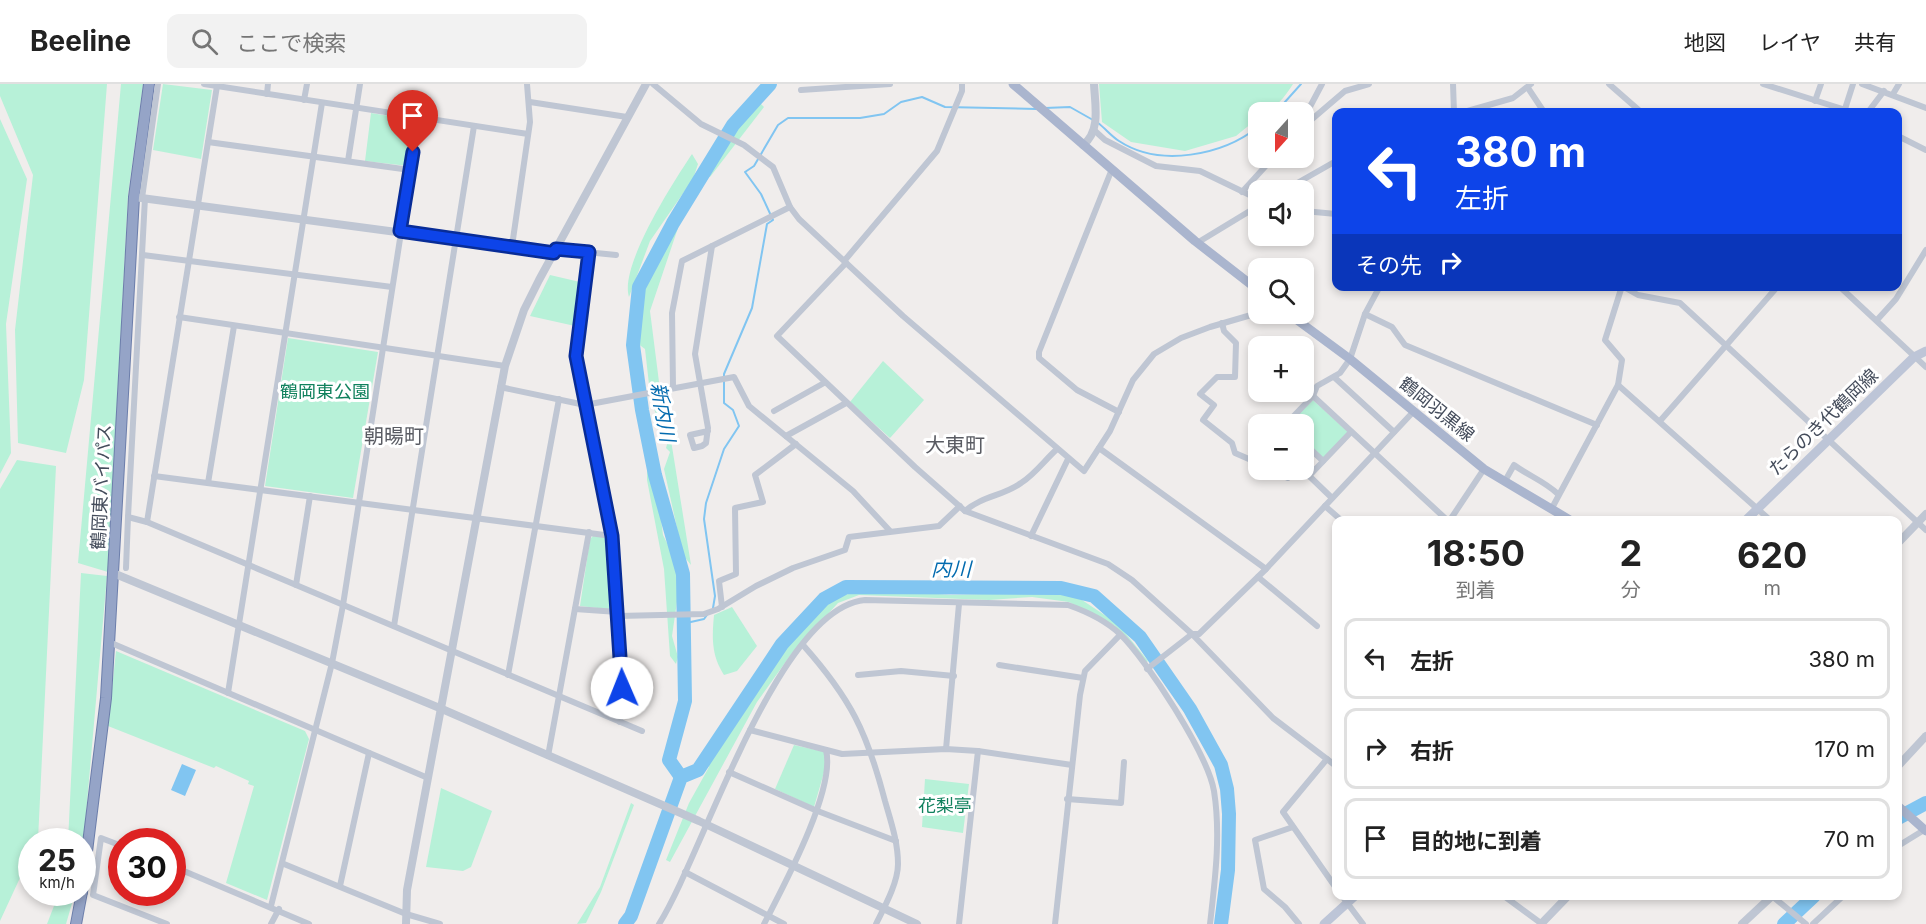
<!DOCTYPE html>
<html lang="ja">
<meta charset="utf-8">
<style>
body{margin:0;font-family:Inter,"Noto Sans JP",sans-serif;background:#f2f2f2;color:#222;height:100vh;display:flex;flex-direction:column;font-size:22px;white-space:nowrap}
*{box-sizing:border-box;margin:0}
p{font-size:20px;color:#767676}
.icon{flex:none;width:33px;height:33px;fill:none;stroke:currentColor;stroke-width:2;stroke-linecap:round;stroke-linejoin:round}
.map{position:relative;flex:1;overflow:hidden}
.sheet{position:absolute;left:1332px;top:432px;width:570px;height:384px;display:flex;flex-direction:column;background:#fff;border-radius:12px;box-shadow:0 3px 9px #0003}
.sheet>*{flex:none}
.hud{position:absolute;left:1332px;top:24px;width:570px;height:183px;border-radius:12px;box-shadow:0 3px 9px #0003;background:#0d44e9;color:#fff;overflow:hidden}
.needle{width:39px;rotate:201deg}
.buttons{position:absolute;left:1248px;top:18px;display:grid;gap:12px}
.buttons a{display:grid;place-items:center;width:66px;height:66px;border-radius:12px;background:#fff;box-shadow:0 3px 9px #0003;font-size:30px}
.speed{position:absolute;left:18px;top:744px;display:flex;gap:12px;font-size:30px;font-weight:700;text-align:center}
.speed>*{display:grid;place-content:center;width:78px;height:78px;border-radius:50%;background:#fff;box-shadow:0 3px 9px #0003;line-height:1}
.speed small{font-size:15px;font-weight:400}
.speed .limit{border:9px solid #d22;background:#fff;color:#111}
.pin{position:absolute;display:grid;place-items:center;width:51px;height:51px;color:#fff;margin:-62px -26px;border-radius:50% 50% 50% 0;rotate:-45deg;box-shadow:0 0 6px #0007}
.pin .icon{rotate:45deg}
.me{position:absolute;width:66px;margin:-33px;rotate:359deg;stroke-linejoin:round;filter:drop-shadow(0 0 4px #0008)}
.turn{display:flex;align-items:center;gap:21px;height:126px;padding:0 24px;font-size:27px}
.turn .icon{width:78px;height:78px;stroke-width:2.5}
.turn b{display:block;font-size:42px;line-height:51px}
.then{display:flex;align-items:center;height:57px;padding:0 24px;background:#0003;gap:12px;font-size:22px}
.eta{display:flex;justify-content:space-evenly;align-items:center;height:102px;text-align:center}
.eta b{font-size:36px;font-weight:700;line-height:42px}
ul{padding:0;list-style:none}
li{display:flex;align-items:center;gap:18px;height:81px;margin:0 12px 9px;padding:0 12px;border:3px solid #e0e0e0;border-radius:12px}
li div{flex:1}
li b{display:block;font-size:22px}
li em{font-style:normal}
header{display:flex;align-items:center;gap:36px;box-sizing:border-box;height:84px;padding:0 30px;background:#fff;border-bottom:2px solid #e0e0e0}
header strong{font-size:28px}
nav{display:flex;gap:33px;margin-inline-start:auto;font-size:21px}
.search{width:420px;height:54px;background:#f2f2f2;display:flex;align-items:center;gap:15px;box-sizing:border-box;padding:0 21px;border-radius:12px;color:#767676;font-size:22px}
.map>svg:first-child{display:block}
</style>
<header>
<strong>Beeline</strong>
<div class="search"><svg class="icon" aria-label="search" viewBox="0 0 24 24"><circle cx="10" cy="10" r="6"/><path d="M15 15l6 6"/></svg>ここで検索</div>
<nav><a>地図</a><a>レイヤ</a><a>共有</a></nav>
</header>
<div class="map">
<svg width="1926" height="840" viewBox="0 0 1926 840">
<rect width="100%" height="100%" fill="#f0edec"/>
<!-- green -->
<g fill="#b7f1d8">
<polygon points="0,0 107,0 84,296 66,369 18,359 15,246 33,91 0,12"/>
<polygon points="121,0 143,0 128,111 108,488 78,479"/>
<polygon points="163,0 212,6 201,75 153,66"/>
<path d="M 1099,0 L 1293,0 C 1285,12 1275,28 1258,28 L 1258,34 L 1236,52 L 1185,67 L 1131,58 L 1102,38 Z"/>
<polygon points="758,17 764,23 710,93 705,92 740,36"/>
<polygon points="371,29 414,36 408,82 365,77"/>
<polygon points="0,35 27,95 6,240 11,369 0,390"/>
<path d="M 692,70 L 698,80 L 693,95 L 650,157 L 629,213 C 619,182 674,97 692,70 Z"/>
<polygon points="679,141 650,227 666,353 651,318 645,265 637,259 641,206 660,169"/>
<polygon points="550,191 580,198 575,242 530,232"/>
<polygon points="288,254 378,268 353,414 265,402"/>
<polygon points="883,277 924,316 890,354 850,318"/>
<polygon points="1313,316 1348,348 1323,374 1304,356 1304,340 1289,340"/>
<polygon points="670,350 691,481 683,471 664,385 670,368 666,364"/>
<polygon points="647,375 658,411 663,451 675,475 680,497 672,552 678,573 676,580 670,572 664,485 647,396"/>
<polygon points="17,376 56,382 38,756 32,758 31,770 0,837 0,405"/>
<polygon points="593,452 605,453 610,458 615,526 580,522 590,455"/>
<polygon points="81,489 107,492 83,764 82,758 68,758"/>
<path d="M 871,505 L 951,511 L 1046,508 L 1073,510 L 1118,540 L 1148,577 L 1145,580 L 1115,542 L 1069,518 L 1032,513 L 989,516 L 859,511 L 838,519 L 792,569 L 757,618 L 670,778 L 666,776 L 689,719 L 709,683 L 708,680 C 711,672 717,669 721,663 C 724,659 724,654 727,650 C 754,609 786,554 824,522 C 837,511 855,508 871,505 Z"/>
<path d="M 732,523 L 757,562 L 737,587 L 724,591 C 711,571 712,553 714,531 Z"/>
<polygon points="116,567 305,647 309,655 267,816 226,799 254,702 248,700 249,697 216,682 214,684 108,642"/>
<polygon points="794,661 825,668 825,685 814,723 775,705"/>
<polygon points="925,695 969,700 963,749 922,743"/>
<polygon points="441,704 492,727 471,783 463,787 426,783"/>
<polygon points="631,719 634,721 601,808 586,839 577,840 600,803"/>
<polygon points="59,809 75,809 66,840 47,840"/>
</g>
<!-- water -->
<polygon fill="#81c5f1" points="182,680 196,686 185,712 171,706"/>
<g fill="none" stroke-linecap="round" stroke-linejoin="round">
<!-- stream -->
<g stroke="#81c5f1" stroke-width="2">
<polyline points="1045,24 1070,23 1093,36"/>
<polyline points="1276,28 1301,0"/>
<path d="M 1098,39 C 1105,44 1111,52 1119,57 C 1160,84 1223,71 1258,43"/>
<polyline points="713,524 715,512 704,435 706,419 724,365 739,342 733,326 724,319 724,290 752,224 767,140 773,136 761,110 745,88 754,82 778,41 788,34 860,34 884,30 901,18 922,13 945,23 1037,25"/>
<polyline points="682,540 704,535 707,531"/>
</g>
<!-- river -->
<g stroke="#81c5f1" stroke-width="14">
<polyline points="681,693 669,676 685,617 683,490 655,391 642,326 633,261 639,203 673,139 733,41 770,0"/>
<polyline points="1898,734 1926,719"/>
<polyline points="625,840 631,832 681,693 698,686 782,560 824,515 846,503 1061,504 1094,512 1140,553 1190,625 1221,681 1227,705 1229,730 1228,786 1221,840"/>
<polyline points="1784,840 1814,812"/>
</g>
<!-- trunk casing -->
<g stroke="#6c7eab" stroke-width="12">
<g id="trunk">
<polyline points="82,808 106,614 134,113 149,0"/>
<polyline points="76,840 82,808"/>
</g>
</g>
<!-- minor -->
<g stroke="#bfc6d3" stroke-width="6">
<polyline points="204,0 528,50"/>
<polyline points="653,0 701,40 744,61 773,83 790,123 799,135 903,232 1084,387 1110,347 1133,296 1154,270 1181,254 1210,243 1258,229"/>
<polyline points="1453,0 1454,28"/>
<polyline points="1609,0 1641,28"/>
<polyline points="1763,0 1852,28"/>
<polyline points="1862,0 1926,24"/>
<polyline points="1528,4 1544,28"/>
<polyline points="801,6 890,0"/>
<polyline points="267,10 268,0"/>
<polyline points="1893,10 1899,0"/>
<polyline points="304,16 307,0"/>
<polyline points="1815,17 1821,0"/>
<polyline points="530,18 627,33"/>
<polyline points="1464,28 1513,14 1531,0"/>
<polyline points="1844,28 1853,0"/>
<polyline points="1868,28 1884,7"/>
<polyline points="1304,34 1322,0"/>
<polyline points="1304,42 1345,7 1369,0"/>
<polyline points="1094,46 1105,56 1156,82 1200,87 1258,115"/>
<polyline points="1898,52 1926,66"/>
<polyline points="208,58 410,86"/>
<polyline points="348,77 360,0"/>
<polyline points="1112,85 1039,268 1039,274 1077,306 1119,328"/>
<polyline points="1285,106 1336,77"/>
<polyline points="1242,108 1273,74"/>
<polyline points="142,114 158,0"/>
<polyline points="145,114 128,433 147,438 642,647"/>
<polyline points="1304,127 1336,130"/>
<polyline points="1197,159 1258,122"/>
<polyline points="512,162 530,38 527,0"/>
<polyline points="556,165 616,171"/>
<polyline points="589,168 576,272 612,452 623,587 620,638"/>
<polyline points="143,171 392,203"/>
<polyline points="845,176 937,67 962,7 962,0"/>
<polyline points="846,179 777,252 915,383 965,427 1108,480 1132,496 1192,550 1273,634 1336,682"/>
<polyline points="1622,202 1638,211 1680,219 1926,446"/>
<polyline points="1839,202 1926,283"/>
<polyline points="1365,230 1392,243 1405,261 1597,341"/>
<polyline points="179,233 505,282"/>
<polyline points="1877,236 1896,215 1926,166"/>
<polyline points="1222,239 1224,247 1236,259 1235,293 1217,293 1200,310 1214,321 1203,336 1232,359 1235,369 1258,379"/>
<polyline points="1334,293 1394,348"/>
<polyline points="1618,301 1770,436"/>
<polyline points="500,303 585,321 734,293 749,322 853,407 890,447"/>
<polyline points="673,303 672,229 682,177 790,123"/>
<polyline points="1313,312 1447,436"/>
<polyline points="774,327 824,299"/>
<polyline points="1660,337 1778,202"/>
<polyline points="1286,340 1313,312 1317,302 1340,289 1350,275 1365,230 1380,202"/>
<polyline points="708,347 690,351 694,364 702,362 706,359 708,344 695,270 712,162"/>
<polyline points="786,352 846,319"/>
<polyline points="1304,359 1323,377"/>
<polyline points="1099,364 1266,485"/>
<polyline points="1272,386 1288,394 1296,386"/>
<polyline points="1303,386 1332,414"/>
<polyline points="154,392 612,452"/>
<polyline points="1309,392 1351,348"/>
<path d="M 1505,397 L 1514,381 C 1529,392 1544,397 1558,410"/>
<polyline points="208,399 234,242"/>
<polyline points="1325,422 1341,436"/>
<polyline points="1552,424 1618,301 1622,276 1605,256 1622,202"/>
<path d="M 965,427 C 982,412 1003,412 1021,399 C 1034,391 1045,376 1056,366"/>
<polyline points="1450,436 1484,385"/>
<polyline points="147,438 217,2"/>
<polyline points="1031,452 1068,375"/>
<polyline points="126,484 128,433"/>
<polyline points="1258,493 1317,542"/>
<polyline points="296,501 310,412"/>
<polyline points="722,523 719,497 736,490 735,424 763,418 755,391 796,360"/>
<polyline points="575,525 618,528"/>
<polyline points="618,532 704,530 718,525 756,502 793,484 845,466 849,453 939,442 960,422"/>
<polyline points="394,542 474,42"/>
<polyline points="109,558 428,694"/>
<path d="M 803,561 C 851,615 867,648 885,717 C 891,738 898,758 898,780 C 898,799 884,824 876,840"/>
<polyline points="999,581 1083,594"/>
<polyline points="1147,585 1192,550 1199,550 1266,485 1414,327"/>
<polyline points="508,591 559,315"/>
<polyline points="858,591 901,587 954,592"/>
<polyline points="228,609 322,19"/>
<polyline points="750,646 842,670 946,665 978,667 1072,681"/>
<polyline points="946,665 959,520"/>
<polyline points="548,672 589,448"/>
<polyline points="1327,675 1283,728 1336,804"/>
<polyline points="729,688 815,726 896,757"/>
<polyline points="1067,715 1121,719 1124,678"/>
<polyline points="1293,743 1255,756 1264,805 1285,823 1299,840"/>
<polyline points="122,762 101,754 93,811 167,840"/>
<polyline points="1898,762 1924,746"/>
<polyline points="284,780 406,830 440,840"/>
<polyline points="172,782 309,840"/>
<polyline points="685,788 784,840"/>
<polyline points="340,802 369,669"/>
<polyline points="1342,812 1363,840"/>
<polyline points="1504,812 1542,840"/>
<polyline points="1772,812 1806,840"/>
<polyline points="271,822 332,579 343,521 419,33"/>
<polyline points="271,840 279,825"/>
<path d="M 659,840 C 703,771 777,524 865,516 L 1068,521 C 1088,528 1105,536 1120,550 C 1147,576 1208,671 1214,707 C 1221,751 1215,796 1210,840"/>
<path d="M 764,840 C 783,803 836,706 826,666"/>
<polyline points="959,840 978,667"/>
<polyline points="1055,840 1080,611 1085,587 1120,551"/>
<polyline points="1813,840 1843,812"/>
</g>
<!-- tertiary -->
<g stroke="#bfc6d3" stroke-width="8">
<path d="M 1083,61 C 1101,47 1095,21 1094,0"/>
<polyline points="134,113 554,169"/>
<polyline points="1898,459 1926,430"/>
<polyline points="113,489 442,625 699,737 917,840"/>
<polyline points="1898,682 1926,652"/>
<polyline points="406,840 407,806 505,282 524,226 539,196 646,0"/>
<polyline points="1541,840 1568,812"/>
<polyline points="1742,840 1772,812"/>
</g>
<!-- secondary -->
<g stroke="#bdc5d7" stroke-width="9">
<polyline points="1746,436 1914,273 1926,267"/>
<polyline points="1324,840 1355,812"/>
</g>
<!-- primary -->
<g stroke="#aab5ce" stroke-width="9">
<polyline points="1013,0 1195,157 1258,206"/>
<polyline points="1289,230 1350,275 1484,385 1570,436"/>
<polyline points="1898,722 1926,747"/>
</g>
<!-- trunk -->
<use href="#trunk" stroke="#95a4c7" stroke-width="10"/>
</g>
<g fill="none" stroke-linecap="round" stroke-linejoin="round">
<!-- route casing -->
<g stroke="#082c97" stroke-width="15">
<polyline id="route" points="413,68 400,147 554,169 556,165 589,168 576,272 612,452 622,604"/>
</g>
<!-- route -->
<use href="#route" stroke="#0d44e9" stroke-width="10"/>
</g>
<g text-anchor="middle" dominant-baseline="central" stroke-width="6" stroke-linejoin="round" paint-order="stroke">
<!-- park labels -->
<g font-size="18" fill="#10815d" stroke="#fff">
<text x="325" y="307">鶴岡東公園</text>
<text x="945" y="721">花梨亭</text>
</g>
<!-- street labels -->
<g font-size="18" fill="#444c5b" stroke="#fff">
<text transform="translate(1437 325) rotate(39)">鶴岡羽黒線</text>
<text transform="translate(1823 338) rotate(-44)">たらのき代鶴岡線</text>
<text transform="translate(101 403) rotate(-87)">鶴岡東バイパス</text>
</g>
<!-- water labels -->
<g font-size="20" font-style="italic" fill="#036baf" stroke="#fff">
<text transform="translate(663 328) rotate(80)">新内川</text>
<text transform="translate(951 485) rotate(1)">内川</text>
</g>
<!-- neighbourhood labels -->
<g font-size="20" fill="#595b62" stroke="#fff">
<text x="394" y="352">朝暘町</text>
<text x="955" y="361">大東町</text>
</g>
</g>
</svg>
<div class="buttons">
<a><svg class="needle" viewBox="-14 -14 28 28"><path d="M0-13l5 13h-10z" fill="#e53935"/><path d="M0 13l5-13h-10z" fill="#767676"/></svg></a>
<a><svg class="icon" aria-label="sound" viewBox="0 0 24 24"><path d="M4 9h4l5-4v14l-5-4H4zM17 9q2 3 0 6"/></svg></a>
<a><svg class="icon" aria-label="search" viewBox="0 0 24 24"><circle cx="10" cy="10" r="6"/><path d="M15 15l6 6"/></svg></a>
<a>+</a>
<a>−</a>
</div>
<div class="speed"><div>25<small>km/h</small></div><div class="limit">30</div></div>
<div class="pin" style="left:413px;top:68px;background:#d93025"><svg class="icon" aria-label="arrive" viewBox="0 0 24 24"><path d="M6 21V4h12l-3 4 3 4H6"/></svg></div>
<svg class="me" style="left:622px;top:604px" viewBox="-20 -20 40 40"><circle r="19" fill="#fff"/><path d="M0-13L10 11 0 6-10 11z" fill="#0d44e9"/></svg>
<div class="hud">
<div class="turn"><svg class="icon" aria-label="left" viewBox="0 0 24 24"><path d="M17 20v-9H6M10 6l-5 5 5 5"/></svg><div><b>380 m</b>左折</div></div>
<div class="then">その先<svg class="icon" aria-label="right" viewBox="0 0 24 24"><path d="M7 20v-9h11M14 6l5 5-5 5"/></svg></div>
</div>
<section class="sheet">
<div class="eta">
<div><b>18:50</b><p>到着</p></div>
<div><b>2</b><p>分</p></div>
<div><b>620</b><p>m</p></div>
</div>
<ul>
<li><svg class="icon" aria-label="left" viewBox="0 0 24 24"><path d="M17 20v-9H6M10 6l-5 5 5 5"/></svg><div><b>左折</b></div><em>380 m</em></li>
<li><svg class="icon" aria-label="right" viewBox="0 0 24 24"><path d="M7 20v-9h11M14 6l5 5-5 5"/></svg><div><b>右折</b></div><em>170 m</em></li>
<li><svg class="icon" aria-label="arrive" viewBox="0 0 24 24"><path d="M6 21V4h12l-3 4 3 4H6"/></svg><div><b>目的地に到着</b></div><em>70 m</em></li>
</ul>
</section>
</div>
